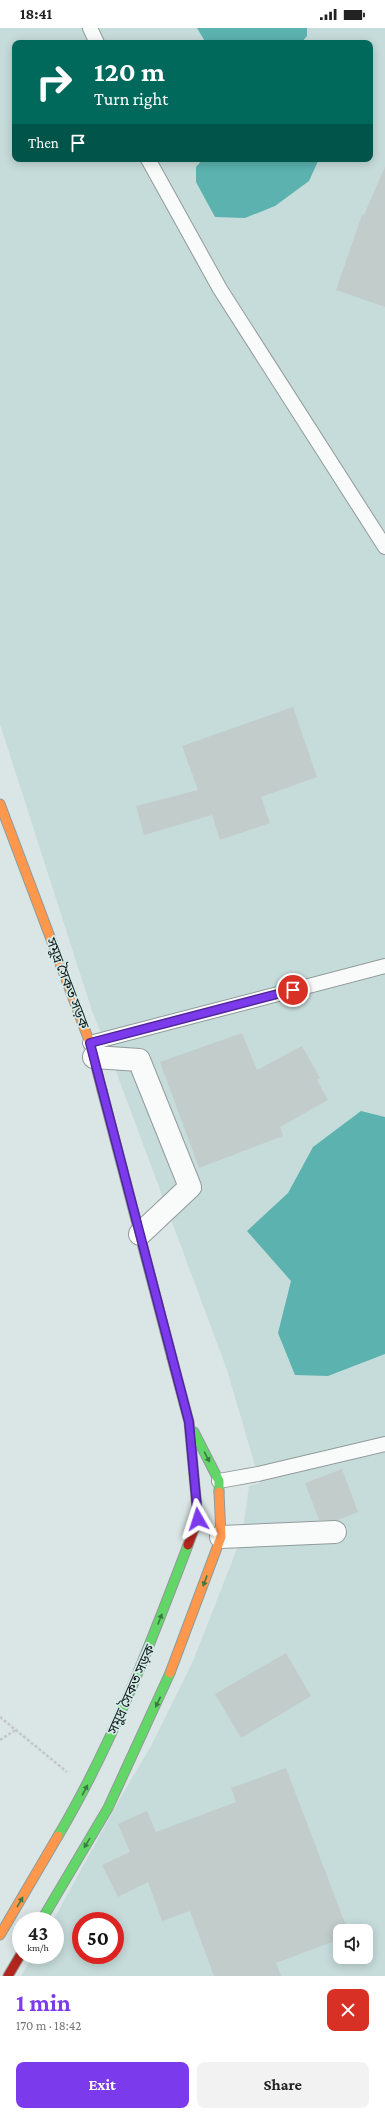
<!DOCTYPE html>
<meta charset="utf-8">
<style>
body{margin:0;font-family:"Crimson Pro","Noto Sans Bengali",serif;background:#f2f2f2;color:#222;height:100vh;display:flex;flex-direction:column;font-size:15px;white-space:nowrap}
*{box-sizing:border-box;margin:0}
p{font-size:13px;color:#767676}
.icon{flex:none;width:22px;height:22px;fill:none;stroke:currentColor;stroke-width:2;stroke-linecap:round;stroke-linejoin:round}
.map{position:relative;height:1948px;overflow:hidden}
.details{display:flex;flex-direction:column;background:#fff;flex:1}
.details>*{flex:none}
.guide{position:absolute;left:12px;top:12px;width:361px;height:122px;border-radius:8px;box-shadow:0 2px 10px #0003;background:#00695c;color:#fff;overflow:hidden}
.tools{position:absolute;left:333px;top:1896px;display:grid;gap:8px}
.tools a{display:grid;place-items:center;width:40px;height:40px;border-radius:8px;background:#fff;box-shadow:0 2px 10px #0003;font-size:20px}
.speed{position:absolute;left:12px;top:1884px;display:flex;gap:8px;font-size:20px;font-weight:700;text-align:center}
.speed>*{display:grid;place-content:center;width:52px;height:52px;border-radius:50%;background:#fff;box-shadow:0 2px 10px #0003;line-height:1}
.speed small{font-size:10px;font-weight:400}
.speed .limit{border:6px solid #d22;background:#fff;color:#111}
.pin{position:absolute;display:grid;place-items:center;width:34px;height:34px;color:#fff;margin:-17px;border:2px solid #fff;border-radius:50%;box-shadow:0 1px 4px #0007}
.me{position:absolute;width:44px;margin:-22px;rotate:354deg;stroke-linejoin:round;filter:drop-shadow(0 0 3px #0008)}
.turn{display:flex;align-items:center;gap:14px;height:84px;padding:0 16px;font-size:18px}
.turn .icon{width:52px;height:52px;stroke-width:2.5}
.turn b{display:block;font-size:28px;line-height:34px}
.then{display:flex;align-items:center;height:38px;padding:0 16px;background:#0003;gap:8px;font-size:15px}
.round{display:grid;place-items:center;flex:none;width:42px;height:42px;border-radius:8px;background:#f2f2f2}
.head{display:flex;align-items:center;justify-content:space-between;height:68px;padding:0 16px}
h1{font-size:24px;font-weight:700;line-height:30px;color:#7c3aed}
.cta{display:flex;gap:8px;margin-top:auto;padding:8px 16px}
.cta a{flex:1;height:46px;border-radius:8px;background:#7c3aed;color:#fff;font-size:16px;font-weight:700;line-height:46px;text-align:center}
.cta a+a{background:#f2f2f2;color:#222}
.status{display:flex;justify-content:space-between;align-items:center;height:28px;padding:0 20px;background:#fff;direction:ltr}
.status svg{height:11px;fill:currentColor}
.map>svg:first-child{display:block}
</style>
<div class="status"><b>18:41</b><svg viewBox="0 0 49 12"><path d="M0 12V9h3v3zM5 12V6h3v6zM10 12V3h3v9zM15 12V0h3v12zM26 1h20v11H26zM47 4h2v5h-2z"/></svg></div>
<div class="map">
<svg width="385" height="1948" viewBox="0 0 385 1948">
<rect width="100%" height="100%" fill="#dae6e5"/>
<!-- built -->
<path fill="#c6dcda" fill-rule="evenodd" d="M 0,0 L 385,0 L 385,1948 L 21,1948 L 33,1927 L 55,1927 L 55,1893 L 53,1893 L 118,1774 L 151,1718 L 193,1633 L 242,1508 L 249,1458 L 260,1455 L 227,1342 L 111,1030 L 92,983 L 0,696 ZM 15,15 L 370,15 L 370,131 L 15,131 ZM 81,1893 L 115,1893 L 115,1927 L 81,1927 ZM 340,1903 L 366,1903 L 366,1929 L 340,1929 Z"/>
<!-- water -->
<g fill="#5bb2af">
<polygon points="197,0 307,0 307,8 301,15 206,15"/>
<polygon points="203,131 319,131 309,153 275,178 245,190 215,189 196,154 196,139"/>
<polygon points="361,1083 385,1089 385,1326 328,1348 295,1347 278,1305 291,1253 247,1203 288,1165 313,1119"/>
</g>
<!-- building -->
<g fill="#c2cccb">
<polygon points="385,139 385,279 336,262 362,187 364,187"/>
<polygon points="293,679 317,749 261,769 270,795 220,812 212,787 144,807 136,778 198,762 182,718"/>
<polygon points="242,1005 257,1042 302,1018 320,1050 317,1052 328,1072 280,1099 283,1108 199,1140 160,1034"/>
<polygon points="342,1441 358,1484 338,1492 319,1492 305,1455"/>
<polygon points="286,1625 311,1668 241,1710 215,1666"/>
<polygon points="286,1740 348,1903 340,1903 340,1911 276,1935 281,1948 214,1948 190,1883 162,1893 148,1854 118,1869 102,1837 130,1824 118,1796 147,1783 156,1804 236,1774 231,1760"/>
</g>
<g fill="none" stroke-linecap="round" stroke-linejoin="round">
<!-- lane casing -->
<g stroke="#919b9a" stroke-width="16">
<g id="lane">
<polyline points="90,0 97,15"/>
<polyline points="148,131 220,261 385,519"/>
<polyline points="90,1015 385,938"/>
<polyline points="219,1453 258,1446 385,1416"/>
</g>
</g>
<!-- street casing -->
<g stroke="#919b9a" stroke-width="24">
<g id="street">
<polyline points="94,1029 139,1032 190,1159 140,1206"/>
<polyline points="221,1509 335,1504"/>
</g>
</g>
<!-- fast casing -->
<g stroke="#919b9a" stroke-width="11">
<g id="fast">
<polyline points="102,1062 172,1330"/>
<polyline points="194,1404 219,1453 219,1464"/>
<path d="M 58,1808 C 112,1717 150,1617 188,1517"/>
<polyline points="41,1893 108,1780 170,1645"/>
</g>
</g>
<!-- slow casing -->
<g stroke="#919b9a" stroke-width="11">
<g id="slow">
<polyline points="0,776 90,1015 102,1062"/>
<polyline points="170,1645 221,1509 219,1464"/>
<polyline points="0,1907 58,1808"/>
</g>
</g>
<!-- jam casing -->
<g stroke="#919b9a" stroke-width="11">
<g id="jam">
<polyline points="172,1330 189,1394 198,1491 188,1517"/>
<polyline points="8,1948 21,1926"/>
</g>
</g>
<!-- path -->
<g stroke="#c3c6c6" stroke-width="2.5" stroke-dasharray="3 2" stroke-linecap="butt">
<polyline points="0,1689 67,1744"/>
<polyline points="0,1712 17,1701"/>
</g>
<!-- lane -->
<use href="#lane" stroke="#f9fbfb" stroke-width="14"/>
<!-- street -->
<use href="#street" stroke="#f9fbfb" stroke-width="22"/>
<!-- fast -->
<use href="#fast" stroke="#63d668" stroke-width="9"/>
<!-- slow -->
<use href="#slow" stroke="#ff974d" stroke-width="9"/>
<!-- jam -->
<use href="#jam" stroke="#b3261e" stroke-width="9"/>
</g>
<!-- one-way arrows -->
<defs><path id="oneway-solid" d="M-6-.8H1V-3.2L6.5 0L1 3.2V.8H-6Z"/></defs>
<g fill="#3c7a42">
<use href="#oneway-solid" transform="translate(207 1429) rotate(62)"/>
<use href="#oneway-solid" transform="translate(205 1553) rotate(110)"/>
<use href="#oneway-solid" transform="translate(160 1591) rotate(-69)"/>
<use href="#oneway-solid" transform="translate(158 1674) rotate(115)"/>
<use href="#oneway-solid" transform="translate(85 1762) rotate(-62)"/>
<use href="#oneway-solid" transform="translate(87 1815) rotate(121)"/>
<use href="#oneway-solid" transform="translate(20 1874) rotate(-60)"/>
</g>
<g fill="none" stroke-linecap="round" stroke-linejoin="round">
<!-- route casing -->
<g stroke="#51269a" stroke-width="10">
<polyline id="route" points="198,1491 189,1394 90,1015 293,962"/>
</g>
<!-- route -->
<use href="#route" stroke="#7c3aed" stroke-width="7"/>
</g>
<g text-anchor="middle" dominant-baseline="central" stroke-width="3.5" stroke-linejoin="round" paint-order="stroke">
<!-- street labels -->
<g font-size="14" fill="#151d1c" stroke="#d5ebe9">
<text transform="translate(68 955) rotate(69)">সমুদ্র সৈকত সড়ক</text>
<text transform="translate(131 1661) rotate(-66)">সমুদ্র সৈকত সড়ক</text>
</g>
</g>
</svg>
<div class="tools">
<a><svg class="icon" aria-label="sound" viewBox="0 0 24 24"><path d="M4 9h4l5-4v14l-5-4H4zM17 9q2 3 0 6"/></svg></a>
</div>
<div class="speed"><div>43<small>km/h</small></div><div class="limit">50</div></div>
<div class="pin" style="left:293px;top:962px;background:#d93025"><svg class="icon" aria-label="arrive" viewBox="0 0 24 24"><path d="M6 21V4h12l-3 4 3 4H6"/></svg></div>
<svg class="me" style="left:198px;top:1491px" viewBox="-20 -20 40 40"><path d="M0-17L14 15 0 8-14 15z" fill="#7c3aed" stroke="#fff" stroke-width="4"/></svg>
<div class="guide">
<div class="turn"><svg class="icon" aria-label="right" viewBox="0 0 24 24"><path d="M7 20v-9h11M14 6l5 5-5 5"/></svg><div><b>120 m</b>Turn right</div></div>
<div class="then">Then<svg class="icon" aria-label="arrive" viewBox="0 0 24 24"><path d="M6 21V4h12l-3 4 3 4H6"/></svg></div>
</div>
</div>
<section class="details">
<div class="head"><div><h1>1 min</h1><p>170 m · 18:42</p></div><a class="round" style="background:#d93025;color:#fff"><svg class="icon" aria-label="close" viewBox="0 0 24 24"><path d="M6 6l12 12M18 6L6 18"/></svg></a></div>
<div class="cta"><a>Exit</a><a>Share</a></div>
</section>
